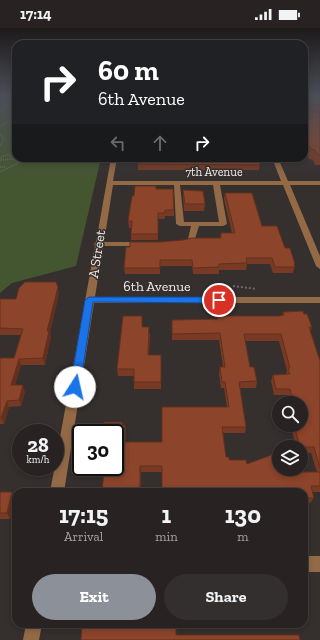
<!DOCTYPE html>
<style>
body{margin:0;font-family:"Zilla Slab",serif;background:#342f2f;color:#f1f3f6;height:100vh;display:flex;flex-direction:column;font-size:15px;white-space:nowrap}
*{box-sizing:border-box;margin:0}
p{font-size:13px;color:#a5a4a5}
.icon{flex:none;width:22px;height:22px;fill:none;stroke:currentColor;stroke-width:2;stroke-linecap:round;stroke-linejoin:round}
.map{position:relative;flex:1;overflow:hidden}
.panel{position:absolute;left:12px;top:460px;width:296px;height:140px;display:flex;flex-direction:column;background:#282322;border-radius:12px;box-shadow:0 2px 6px #0003,0 0 0 1px #444040}
.panel>*{flex:none}
.hud{position:absolute;left:12px;top:12px;width:296px;height:122px;border-radius:12px;box-shadow:0 2px 6px #0003,0 0 0 1px #444040;background:#202124;color:#fff;overflow:hidden}
.buttons{position:absolute;left:272px;top:368px;display:grid;gap:8px}
.buttons a{display:grid;place-items:center;width:36px;height:36px;border-radius:50%;background:#282322;box-shadow:0 2px 6px #0003,0 0 0 1px #444040;font-size:20px}
.speed{position:absolute;left:12px;top:396px;display:flex;gap:8px;font-size:20px;font-weight:700;text-align:center}
.speed>*{display:grid;place-content:center;width:52px;height:52px;border-radius:50%;background:#282322;box-shadow:0 2px 6px #0003,0 0 0 1px #444040;line-height:1}
.speed small{font-size:10px;font-weight:400}
.speed .limit{border:2px solid #111;border-radius:6px;background:#fff;color:#111}
.pin{position:absolute;display:grid;place-items:center;width:34px;height:34px;color:#fff;margin:-17px;border:2px solid #fff;border-radius:50%;box-shadow:0 1px 4px #0007}
.me{position:absolute;width:44px;margin:-22px;rotate:10deg;stroke-linejoin:round;filter:drop-shadow(0 0 3px #0008)}
.turn{display:flex;align-items:center;gap:14px;height:84px;padding:0 20px;font-size:18px}
.turn .icon{width:52px;height:52px;stroke-width:2.5}
.turn b{display:block;font-size:28px;line-height:34px}
.lanes{display:flex;align-items:center;height:38px;padding:0 20px;background:#0003;justify-content:center;gap:20px;direction:ltr}
.lanes .off{opacity:.35}
.eta{display:flex;justify-content:space-evenly;align-items:center;height:68px;text-align:center}
.eta b{font-size:24px;font-weight:800;line-height:28px}
.button{display:flex;gap:8px;margin-top:auto;padding:8px 20px}
.button a{flex:1;height:46px;border-radius:24px;background:#8c9099;color:#fff;font-size:16px;font-weight:800;line-height:46px;text-align:center}
.button a+a{background:#342f2f;color:#f1f3f6}
.status{display:flex;justify-content:space-between;align-items:center;height:28px;padding:0 20px;background:#282322;direction:ltr}
.status svg{height:11px;fill:currentColor}
.map>svg:first-child{display:block}
</style>
<div class="status"><b>17:14</b><svg viewBox="0 0 49 12"><path d="M0 12V9h3v3zM5 12V6h3v6zM10 12V3h3v9zM15 12V0h3v12zM26 1h20v11H26zM47 4h2v5h-2z"/></svg></div>
<div class="map">
<svg width="320" height="612" viewBox="0 0 320 612">
<rect width="100%" height="100%" fill="#352f2e"/>
<!-- green -->
<polygon fill="#445630" points="0,67 16,67 16,130 101,130 76,238 12,255 0,265"/>
<g fill="none" stroke-linecap="round" stroke-linejoin="round">
<!-- path-far1 -->
<g stroke="#6e6867" stroke-width="1.5" stroke-dasharray="1 1" stroke-linecap="butt">
<polyline points="0,82 16,70"/>
<polyline points="0,98 16,89"/>
<polyline points="0,107 4,110 0,118"/>
<polyline points="1,132 12,131"/>
<polyline points="0,133 2,128 9,127 12,131 20,134 0,144"/>
<polyline points="0,139 6,139"/>
</g>
<!-- path -->
<polyline stroke="#6e6867" stroke-width="2" stroke-dasharray="2 2" stroke-linecap="butt" points="233,258 256,261"/>
<!-- minor -->
<g fill="#946a46" fill-rule="evenodd">
<path d="M 111,130 L 117,130 L 113,153 L 281,153 L 272,130 L 278,130 L 288,153 L 320,153 L 320,157 L 290,157 L 320,228 L 320,241 L 316,238 L 283,157 L 220,157 L 227,196 L 223,198 L 199,198 L 194,214 L 180,217 L 176,215 L 188,211 L 191,198 L 180,198 L 176,196 L 174,157 L 113,157 L 104,214 L 142,214 L 146,216 L 142,218 L 103,218 L 95,269 L 320,269 L 320,275 L 94,275 L 64,464 L 50,464 L 95,218 L 94,216 L 96,214 ZM 180,157 L 213,157 L 219,194 L 184,194 Z"/>
<rect x="304" y="528" width="16" height="16"/>
<polygon points="26,596 42,596 39,612 23,612"/>
</g>
</g>
<!-- wall -->
<g fill="#783a24" fill-rule="evenodd">
<polygon points="304,67 320,67 320,137 315,137 313,132 309,131 304,122"/>
<polygon points="138,136 260,137 259,142 138,142"/>
<polygon points="156,161 174,182 174,188 165,188 165,191 158,191 158,212 131,212 131,200 129,200 128,193 134,168"/>
<polygon points="183,162 205,176 204,183 184,183 183,168"/>
<polygon points="225,165 262,198 285,220 295,236 293,245 273,245 270,236 247,236 246,242 219,242 219,246 193,246 192,238 160,238 160,246 125,246 124,240 130,219 160,214 220,210 221,205 232,205 224,171"/>
<polygon points="59,265 50,305 51,309 45,337 21,337 15,357 25,364 21,378 9,379 4,396 0,396 0,330 14,330 21,307 0,307 0,271 16,271"/>
<path d="M 283,284 L 312,299 L 310,303 L 320,333 L 320,464 L 312,464 L 314,470 L 310,475 L 304,475 L 304,464 L 162,444 L 141,444 L 140,464 L 102,464 L 104,449 L 103,449 L 101,443 L 122,394 L 123,397 L 125,397 L 126,403 L 125,414 L 162,414 L 227,379 L 224,360 L 221,360 L 219,346 L 220,339 L 223,339 L 219,312 L 172,312 L 172,292 L 217,291 L 217,288 L 280,288 L 282,287 ZM 245,313 L 279,313 L 287,343 L 286,346 L 273,347 L 271,353 L 274,367 L 287,367 L 289,375 L 301,375 L 301,397 L 294,397 L 292,403 L 296,419 L 301,419 L 301,425 L 311,425 L 317,444 L 284,444 L 229,432 L 226,429 L 223,405 L 245,405 L 246,399 L 240,360 L 256,360 L 257,353 L 250,339 Z"/>
<polygon points="142,299 150,306 149,327 161,327 161,361 134,361 134,348 118,348 117,341"/>
<polygon points="0,464 15,470 10,491 0,491"/>
</g>
<!-- shaded-wall -->
<g fill="#62301d">
<polygon points="58,259 59,265 50,305 51,309 45,337 43,330 47,303"/>
<polygon points="19,331 21,337 13,364 11,357"/>
<polygon points="23,357 25,364 21,378 19,372"/>
<polygon points="7,373 9,379 4,396 1,390"/>
<polygon points="125,397 126,403 125,420 124,414"/>
<polygon points="140,438 141,444 140,464"/>
<polygon points="12,464 15,470 10,491 7,485"/>
</g>
<!-- building -->
<g fill="#8c442a" stroke="#62301d">
<polygon points="304,67 320,67 320,77 306,77 304,82 306,84 320,84 320,127 318,127 315,122 311,121 304,109"/>
<polygon points="138,130 258,130 260,137 138,136"/>
<polygon points="135,158 156,158 156,161 173,161 174,182 165,182 165,185 158,185 158,206 131,206 132,193 128,193 132,168 134,168"/>
<polygon points="183,162 203,163 205,176 185,176"/>
<polygon points="225,165 252,165 262,198 277,198 285,220 290,220 295,236 294,236 295,239 275,239 272,230 246,230 247,235 219,236 219,239 193,240 192,232 160,232 160,240 124,240 126,219 130,219 130,214 160,214 183,212 192,210 221,210 221,205 235,205"/>
<polygon points="25,254 56,254 58,259 47,303 49,303 43,330 19,331 11,357 23,357 19,372 7,373 1,390 0,390 0,330 14,330 23,301 0,300 0,271 16,271 19,260"/>
<polygon points="303,283 304,286 307,286 312,299 309,299 320,333 320,440 314,419 300,419 294,397 301,397 301,375 293,375 290,361 276,361 273,347 290,346 288,340 290,340 281,306 244,306 250,339 254,339 257,353 239,354 246,399 222,399 226,429 229,429 229,432 246,432 247,436 274,426 279,435 279,441 283,441 284,444 320,444 320,458 311,458 314,470 304,470 304,464 162,464 162,438 140,438 140,460 137,460 137,464 102,464 104,443 101,443 102,439 115,439 115,405 103,405 104,394 122,394 122,397 125,397 124,414 162,414 162,379 229,379 225,354 222,354 220,339 225,339 220,305 172,306 172,292 218,291 217,288 280,288 284,287 283,284"/>
<polygon points="123,288 142,288 142,299 149,299 148,327 161,327 161,354 134,354 134,341 117,341"/>
<polygon points="0,464 12,464 7,485 0,485"/>
<polygon points="82,596 143,596 143,600 176,600 176,607 299,607 300,612 81,612"/>
</g>
<!-- sky -->
<linearGradient id="sky" x2="0" y2="1"><stop stop-color="#1d1a19"/><stop offset="0.44" stop-color="#4b4d57"/><stop offset="1" stop-color="#4b4d57" stop-opacity="0"/></linearGradient>
<rect width="320" height="152" fill="url(#sky)"/>
<!-- route -->
<polygon fill="#1a73e8" stroke="#114b97" points="89,269 219,269 223,272 219,275 93,274 80,359 78,362 71,362 70,359 85,272"/>
<g text-anchor="middle" dominant-baseline="central" stroke-width="3" stroke-linejoin="round" paint-order="stroke">
<!-- far-street labels -->
<g font-size="12" fill="#efebea" stroke="#352f2e">
<text x="214" y="144">7th Avenue</text>
</g>
<!-- street labels -->
<g font-size="14" fill="#efebea" stroke="#352f2e">
<text transform="translate(97 226) rotate(-81)">A Street</text>
<text x="157" y="258">6th Avenue</text>
</g>
</g>
</svg>
<div class="buttons">
<a><svg class="icon" aria-label="search" viewBox="0 0 24 24"><circle cx="10" cy="10" r="6"/><path d="M15 15l6 6"/></svg></a>
<a><svg class="icon" aria-label="layers" viewBox="0 0 24 24"><path d="M12 4l9 5-9 5-9-5zM3 14l9 5 9-5"/></svg></a>
</div>
<div class="speed"><div>28<small>km/h</small></div><div class="limit">30</div></div>
<div class="pin" style="left:219px;top:272px;background:#d93025"><svg class="icon" aria-label="arrive" viewBox="0 0 24 24"><path d="M6 21V4h12l-3 4 3 4H6"/></svg></div>
<svg class="me" style="left:75px;top:359px" viewBox="-20 -20 40 40"><circle r="19" fill="#fff"/><path d="M0-13L10 11 0 6-10 11z" fill="#1a73e8"/></svg>
<div class="hud">
<div class="turn"><svg class="icon" aria-label="right" viewBox="0 0 24 24"><path d="M7 20v-9h11M14 6l5 5-5 5"/></svg><div><b>60 m</b>6th Avenue</div></div>
<div class="lanes"><svg class="icon off" aria-label="left" viewBox="0 0 24 24"><path d="M17 20v-9H6M10 6l-5 5 5 5"/></svg><svg class="icon off" aria-label="ahead" viewBox="0 0 24 24"><path d="M12 20V5M6 11l6-6 6 6"/></svg><svg class="icon" aria-label="right" viewBox="0 0 24 24"><path d="M7 20v-9h11M14 6l5 5-5 5"/></svg></div>
</div>
<section class="panel">
<div class="eta">
<div><b>17:15</b><p>Arrival</p></div>
<div><b>1</b><p>min</p></div>
<div><b>130</b><p>m</p></div>
</div>
<div class="button"><a>Exit</a><a>Share</a></div>
</section>
</div>
